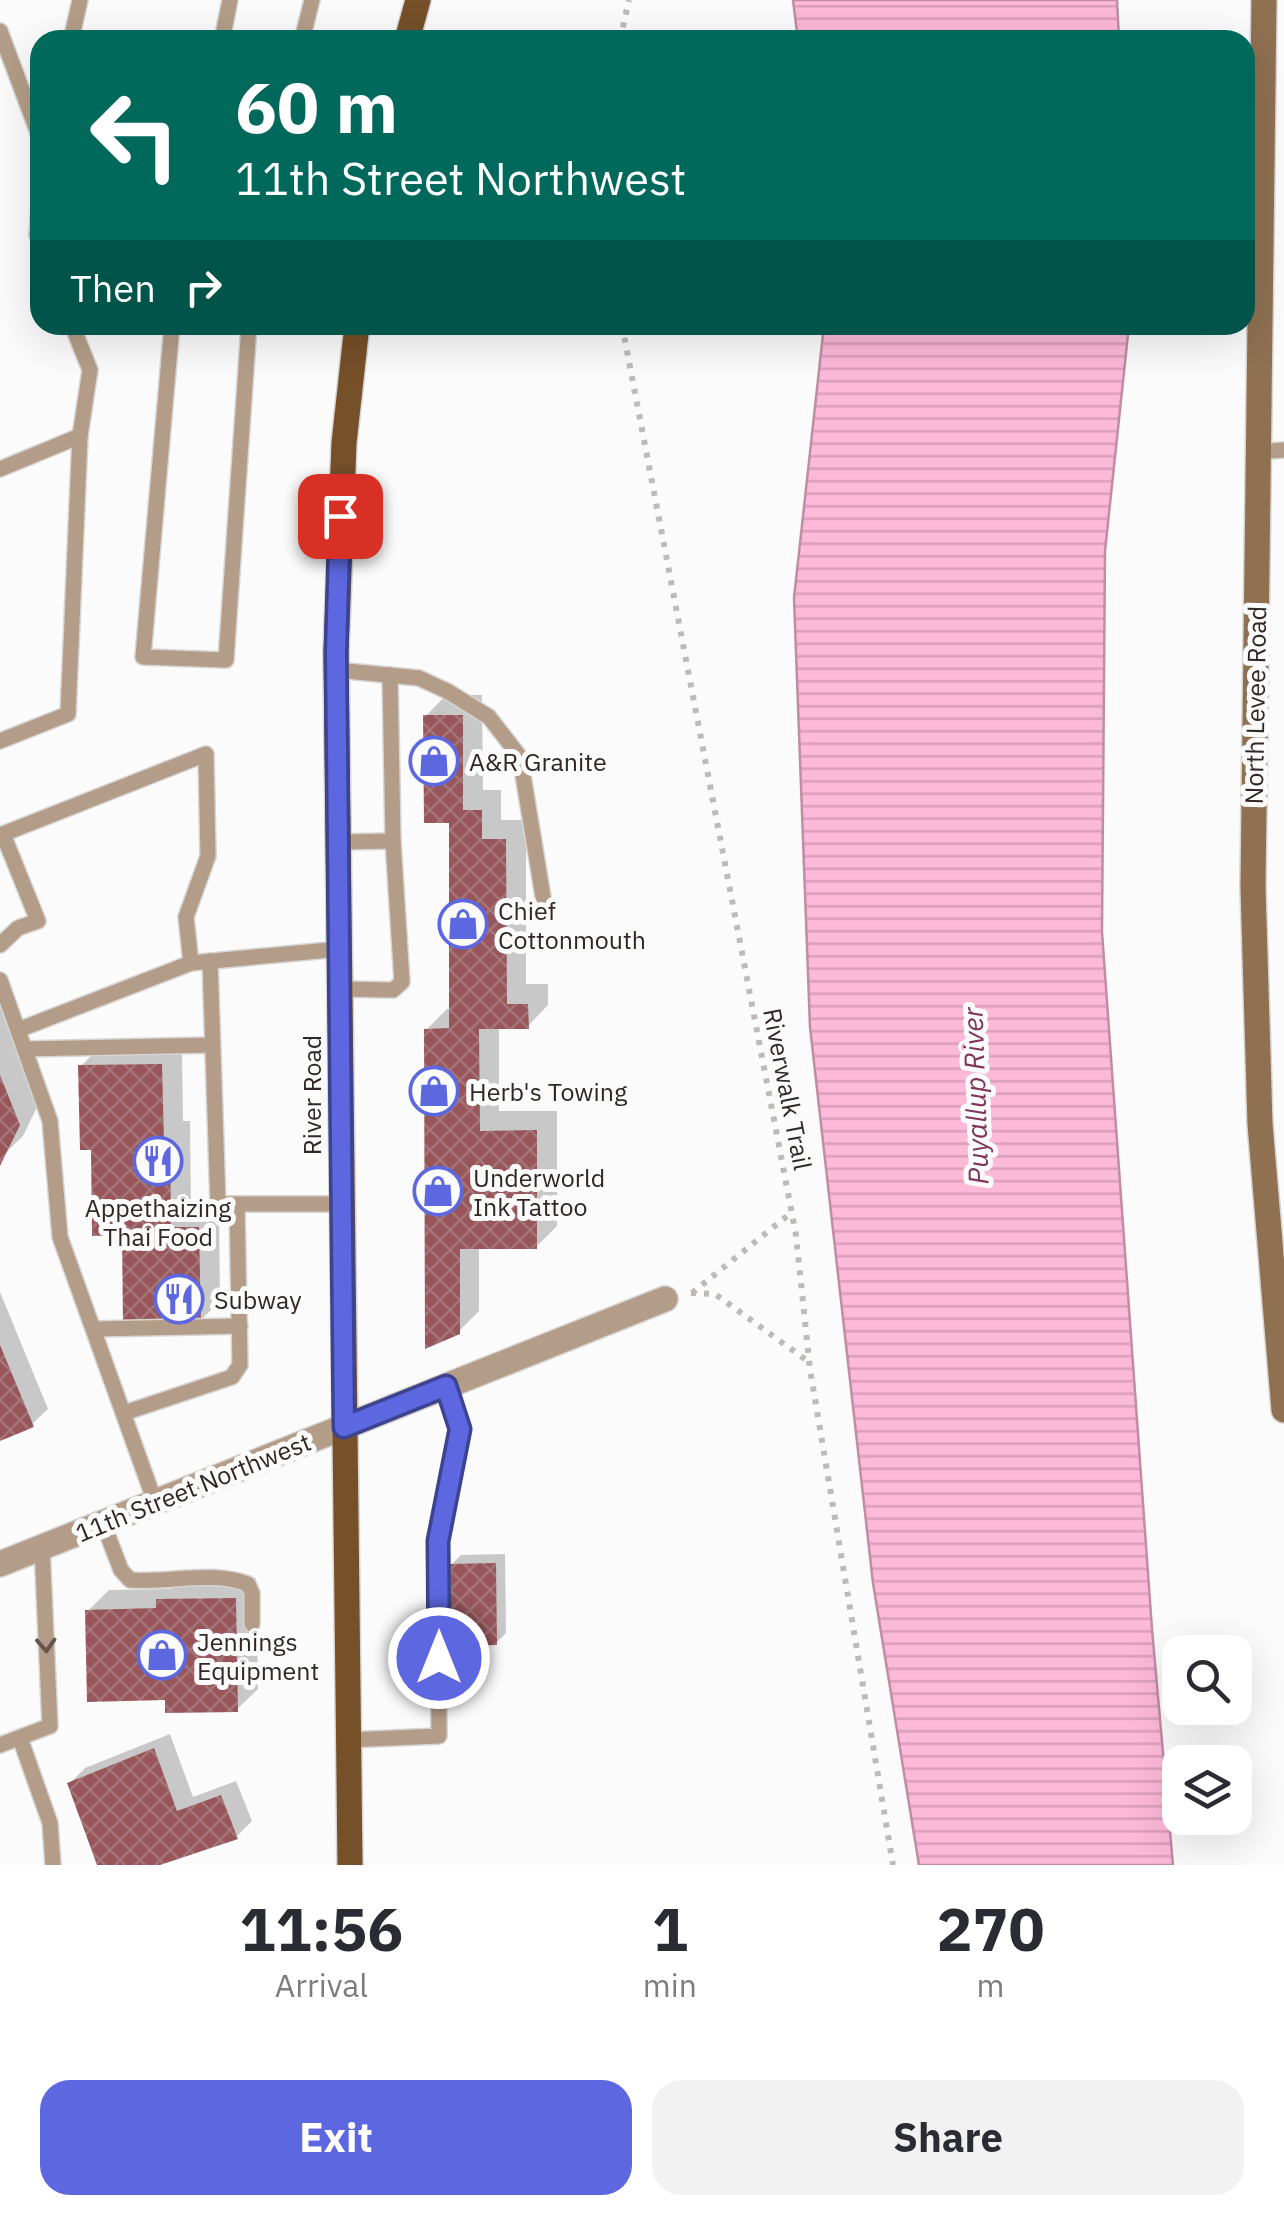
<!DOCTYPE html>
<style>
body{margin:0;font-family:"IBM Plex Sans",sans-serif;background:#f2f2f3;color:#2b2b33;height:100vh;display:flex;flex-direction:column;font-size:38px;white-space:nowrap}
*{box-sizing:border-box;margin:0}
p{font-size:32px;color:#7c7c81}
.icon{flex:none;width:55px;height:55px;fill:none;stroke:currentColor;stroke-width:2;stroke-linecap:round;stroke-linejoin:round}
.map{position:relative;height:1865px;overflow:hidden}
.panel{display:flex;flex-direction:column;background:#fff;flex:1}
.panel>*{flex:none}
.hud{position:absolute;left:30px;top:30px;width:1225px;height:305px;border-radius:30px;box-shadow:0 10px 40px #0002;background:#00695c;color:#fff;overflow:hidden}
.tools{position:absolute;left:1162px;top:1635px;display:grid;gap:20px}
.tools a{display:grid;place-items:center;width:90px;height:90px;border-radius:20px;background:#fff;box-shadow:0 10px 40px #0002;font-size:50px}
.pin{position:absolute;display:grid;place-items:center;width:85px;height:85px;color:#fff;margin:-42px;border-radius:20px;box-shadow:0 5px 15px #0006}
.me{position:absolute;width:110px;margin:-55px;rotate:0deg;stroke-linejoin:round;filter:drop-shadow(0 0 8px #0008)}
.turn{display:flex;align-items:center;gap:35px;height:210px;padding:0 40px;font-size:45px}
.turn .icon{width:130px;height:130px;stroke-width:2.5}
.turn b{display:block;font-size:70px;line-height:85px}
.then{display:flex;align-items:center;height:95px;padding:0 40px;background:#0003;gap:20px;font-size:38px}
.eta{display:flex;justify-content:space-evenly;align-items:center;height:170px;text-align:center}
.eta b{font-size:60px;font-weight:700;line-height:70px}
.cta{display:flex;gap:20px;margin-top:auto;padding:20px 40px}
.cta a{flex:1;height:115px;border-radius:30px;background:#5d68e0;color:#fff;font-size:40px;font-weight:700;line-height:115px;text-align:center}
.cta a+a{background:#f2f2f3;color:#2b2b33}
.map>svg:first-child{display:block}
</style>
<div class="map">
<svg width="1284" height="1865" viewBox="0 0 1284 1865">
<defs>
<pattern id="water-rules" width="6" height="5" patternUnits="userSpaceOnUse" patternTransform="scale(2.5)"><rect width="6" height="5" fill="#fdb9d8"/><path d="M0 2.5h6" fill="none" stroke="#d99fb9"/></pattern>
<pattern id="building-cross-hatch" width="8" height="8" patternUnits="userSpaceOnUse" patternTransform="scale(2.5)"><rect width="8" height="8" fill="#98565b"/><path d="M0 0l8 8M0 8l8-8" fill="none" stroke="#a47578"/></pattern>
</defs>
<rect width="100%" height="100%" fill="#fbfbfb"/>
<!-- water -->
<g fill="url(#water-rules)" stroke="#c08da2" stroke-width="2.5">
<polygon points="793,0 1117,0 1119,40 798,40"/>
<polygon points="824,325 1129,325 1105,551 1102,932 1152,1629 1173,1865 919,1865 873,1583 810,1027 794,598"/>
</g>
<!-- shadow -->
<g fill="#0003">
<polygon points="446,695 482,695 483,790 501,790 501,820 526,820 526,984 548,984 548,1005 528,1026 499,1026 499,1111 557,1111 557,1226 536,1247 479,1246 479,1311 458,1332 426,1030 447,1009 452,1009 451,820 426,716"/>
<polygon points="0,1003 39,1103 23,1136 0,1158"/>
<polygon points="182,1044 183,1121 190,1121 191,1208 219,1207 220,1301 200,1321 124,1233 93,1147 81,1066 102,1045"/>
<polygon points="0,1292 48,1409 32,1424 0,1438"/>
<polygon points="505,1554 506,1633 496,1643 451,1565 461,1555"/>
<polygon points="256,1578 258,1689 237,1709 168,1698 88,1611 109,1590 170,1589 179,1580"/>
<polygon points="170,1734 193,1797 236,1781 252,1821 236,1837 152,1865 100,1865 70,1783 85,1768"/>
</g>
<!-- building -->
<g fill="url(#building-cross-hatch)">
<polygon points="423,715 463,715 463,810 482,810 482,839 506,839 507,1004 528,1004 529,1029 479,1029 480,1131 537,1130 537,1249 460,1249 460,1334 425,1349 424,1029 449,1028 449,823 424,823"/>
<polygon points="162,1064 164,1141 170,1141 171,1227 199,1227 201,1324 123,1325 122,1235 92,1236 91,1150 80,1150 78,1065"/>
<polygon points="0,1075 20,1125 0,1166"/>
<polygon points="0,1345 34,1427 0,1441"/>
<polygon points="496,1563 497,1645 450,1646 448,1564"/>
<polygon points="236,1598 238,1712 165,1713 165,1700 87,1702 85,1610 156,1608 156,1599"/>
<polygon points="154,1748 177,1811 221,1795 238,1839 160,1865 97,1865 67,1783"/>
</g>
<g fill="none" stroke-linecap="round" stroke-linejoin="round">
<!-- lane casing -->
<g stroke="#d7d5d4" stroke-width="18">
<g id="lane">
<polyline points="0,31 40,138"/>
<polyline points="71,40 80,0"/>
<polyline points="222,40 230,0"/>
<polyline points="302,40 312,0"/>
<polyline points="40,196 37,235 40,243"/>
<polyline points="172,325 143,657 226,660 249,325"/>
<polyline points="1258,452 1284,450"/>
<polyline points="0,469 80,436"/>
<polyline points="336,670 419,678 447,691 489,717 520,757 545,909"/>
<polyline points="0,741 68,714 80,436 90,370 72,325"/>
<polyline points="339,842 393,841"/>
<polyline points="0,945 18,928 38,921 3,834 206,754 208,856 186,917 191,963"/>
<polyline points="210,961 218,1204 342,1204"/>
<polyline points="0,980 50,1121 60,1237 155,1502"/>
<polyline points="341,989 393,990 402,982 393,841 390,675"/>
<polyline points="18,1030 191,963 340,949"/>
<polyline points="25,1049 212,1045"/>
<polyline points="94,1329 240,1326"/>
<polyline points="124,1413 232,1377 240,1365 237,1204"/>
<path d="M 103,1523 L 121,1570 L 130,1580 C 170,1583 210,1570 248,1584 L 252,1593 L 252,1624"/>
<polyline points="20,1738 50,1823 53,1865"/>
<polyline points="348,1740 439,1736 438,1541 460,1429 446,1386"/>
<polyline points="0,1745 50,1726 42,1547"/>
</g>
</g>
<!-- street casing -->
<g stroke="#d7d5d4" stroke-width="28">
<polyline id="street" points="0,1564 665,1299"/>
</g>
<!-- secondary casing -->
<g stroke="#d7d5d4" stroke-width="28">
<polyline id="secondary" points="1264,0 1253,887 1260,1124 1284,1410"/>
</g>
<!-- primary casing -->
<g stroke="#d7d5d4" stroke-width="28">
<g id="primary">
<polyline points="407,40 418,0"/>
<polyline points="350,1865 336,652 344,443 357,325"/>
</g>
</g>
<!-- path -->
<g stroke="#bdbab8" stroke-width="6" stroke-dasharray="5 8" stroke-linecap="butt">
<polyline points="620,40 629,0"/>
<polyline points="622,325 796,1235 810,1369 893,1865"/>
<polyline points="691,1293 715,1294 809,1362"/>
<polyline points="692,1293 792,1212"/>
</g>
<!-- lane -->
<use href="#lane" stroke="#b39d88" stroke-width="15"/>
<!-- street -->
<use href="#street" stroke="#b39d88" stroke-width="25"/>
<!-- secondary -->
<use href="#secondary" stroke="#8f7051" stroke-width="25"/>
<!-- primary -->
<use href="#primary" stroke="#755029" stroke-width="25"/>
</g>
<!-- one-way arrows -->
<defs><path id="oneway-chevron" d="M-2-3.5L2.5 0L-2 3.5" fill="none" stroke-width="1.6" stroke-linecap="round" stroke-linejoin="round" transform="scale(2.5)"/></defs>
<use stroke="#65564b" href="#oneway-chevron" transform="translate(46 1645) rotate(87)"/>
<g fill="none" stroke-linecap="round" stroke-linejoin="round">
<!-- route casing -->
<g stroke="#3c4492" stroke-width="25">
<polyline id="route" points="340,516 336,652 344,1427 446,1386 460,1429 438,1541 439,1658"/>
</g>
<!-- route -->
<use href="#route" stroke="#5d68e0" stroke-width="18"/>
</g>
<!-- icons -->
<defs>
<g id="shop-ring" transform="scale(2.5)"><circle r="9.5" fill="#fbfbfb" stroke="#5d68e0" stroke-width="1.5"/><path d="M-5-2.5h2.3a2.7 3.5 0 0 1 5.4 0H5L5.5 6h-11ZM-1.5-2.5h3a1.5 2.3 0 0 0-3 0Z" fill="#5d68e0"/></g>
<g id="restaurant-ring" transform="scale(2.5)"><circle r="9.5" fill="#fbfbfb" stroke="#5d68e0" stroke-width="1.5"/><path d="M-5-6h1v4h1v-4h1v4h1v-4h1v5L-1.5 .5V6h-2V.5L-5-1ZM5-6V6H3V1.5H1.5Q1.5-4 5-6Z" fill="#5d68e0"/></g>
</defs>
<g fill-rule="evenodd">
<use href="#shop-ring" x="434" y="761"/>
<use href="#shop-ring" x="463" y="924"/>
<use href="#shop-ring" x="434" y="1091"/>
<use href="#restaurant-ring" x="158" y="1161"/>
<use href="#shop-ring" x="438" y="1191"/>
<use href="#restaurant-ring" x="179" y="1299"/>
<use href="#shop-ring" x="162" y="1655"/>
</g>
<g text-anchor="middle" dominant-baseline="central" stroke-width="10" stroke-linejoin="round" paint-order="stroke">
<!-- street labels -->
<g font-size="25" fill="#312723" stroke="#fbfbfb">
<text transform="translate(1255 705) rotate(-89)">North Levee Road</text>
<text transform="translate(788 1089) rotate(79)">Riverwalk Trail</text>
<text transform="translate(311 1095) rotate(-90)">River Road</text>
<text transform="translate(193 1487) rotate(-22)">11th Street Northwest</text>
</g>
<!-- poi labels -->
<g font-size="25" fill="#312723" stroke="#fbfbfb" text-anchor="start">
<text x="469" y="761">A&amp;R Granite</text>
<text x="498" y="910">Chief<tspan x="498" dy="29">Cottonmouth</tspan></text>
<text x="469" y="1091">Herb's Towing</text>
<text x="473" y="1177">Underworld<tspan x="473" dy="29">Ink Tattoo</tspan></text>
<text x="158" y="1207" text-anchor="middle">Appethaizing<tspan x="158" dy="29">Thai Food</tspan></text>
<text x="214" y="1299">Subway</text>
<text x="197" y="1641">Jennings<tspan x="197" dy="29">Equipment</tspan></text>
</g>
<!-- water labels -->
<g font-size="28" font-style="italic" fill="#81335b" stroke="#fbfbfb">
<text transform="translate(975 1096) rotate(-92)">Puyallup River</text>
</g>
</g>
</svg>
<div class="tools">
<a><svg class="icon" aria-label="search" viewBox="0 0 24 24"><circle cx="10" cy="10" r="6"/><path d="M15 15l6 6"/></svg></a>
<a><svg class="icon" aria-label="layers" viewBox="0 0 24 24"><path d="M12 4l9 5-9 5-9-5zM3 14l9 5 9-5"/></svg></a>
</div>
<div class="pin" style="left:340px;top:516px;background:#d93025"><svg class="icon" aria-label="arrive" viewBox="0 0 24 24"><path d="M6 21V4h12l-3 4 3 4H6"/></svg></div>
<svg class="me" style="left:439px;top:1658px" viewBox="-20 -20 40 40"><circle r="17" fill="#5d68e0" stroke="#fff" stroke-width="3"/><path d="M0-11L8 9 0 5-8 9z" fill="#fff"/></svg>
<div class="hud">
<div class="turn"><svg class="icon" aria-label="left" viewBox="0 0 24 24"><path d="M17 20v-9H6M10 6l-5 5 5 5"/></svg><div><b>60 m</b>11th Street Northwest</div></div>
<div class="then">Then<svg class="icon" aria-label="right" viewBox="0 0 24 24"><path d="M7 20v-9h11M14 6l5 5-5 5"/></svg></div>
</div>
</div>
<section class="panel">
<div class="eta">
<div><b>11:56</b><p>Arrival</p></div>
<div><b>1</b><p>min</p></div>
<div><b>270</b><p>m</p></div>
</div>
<div class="cta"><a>Exit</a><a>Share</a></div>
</section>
